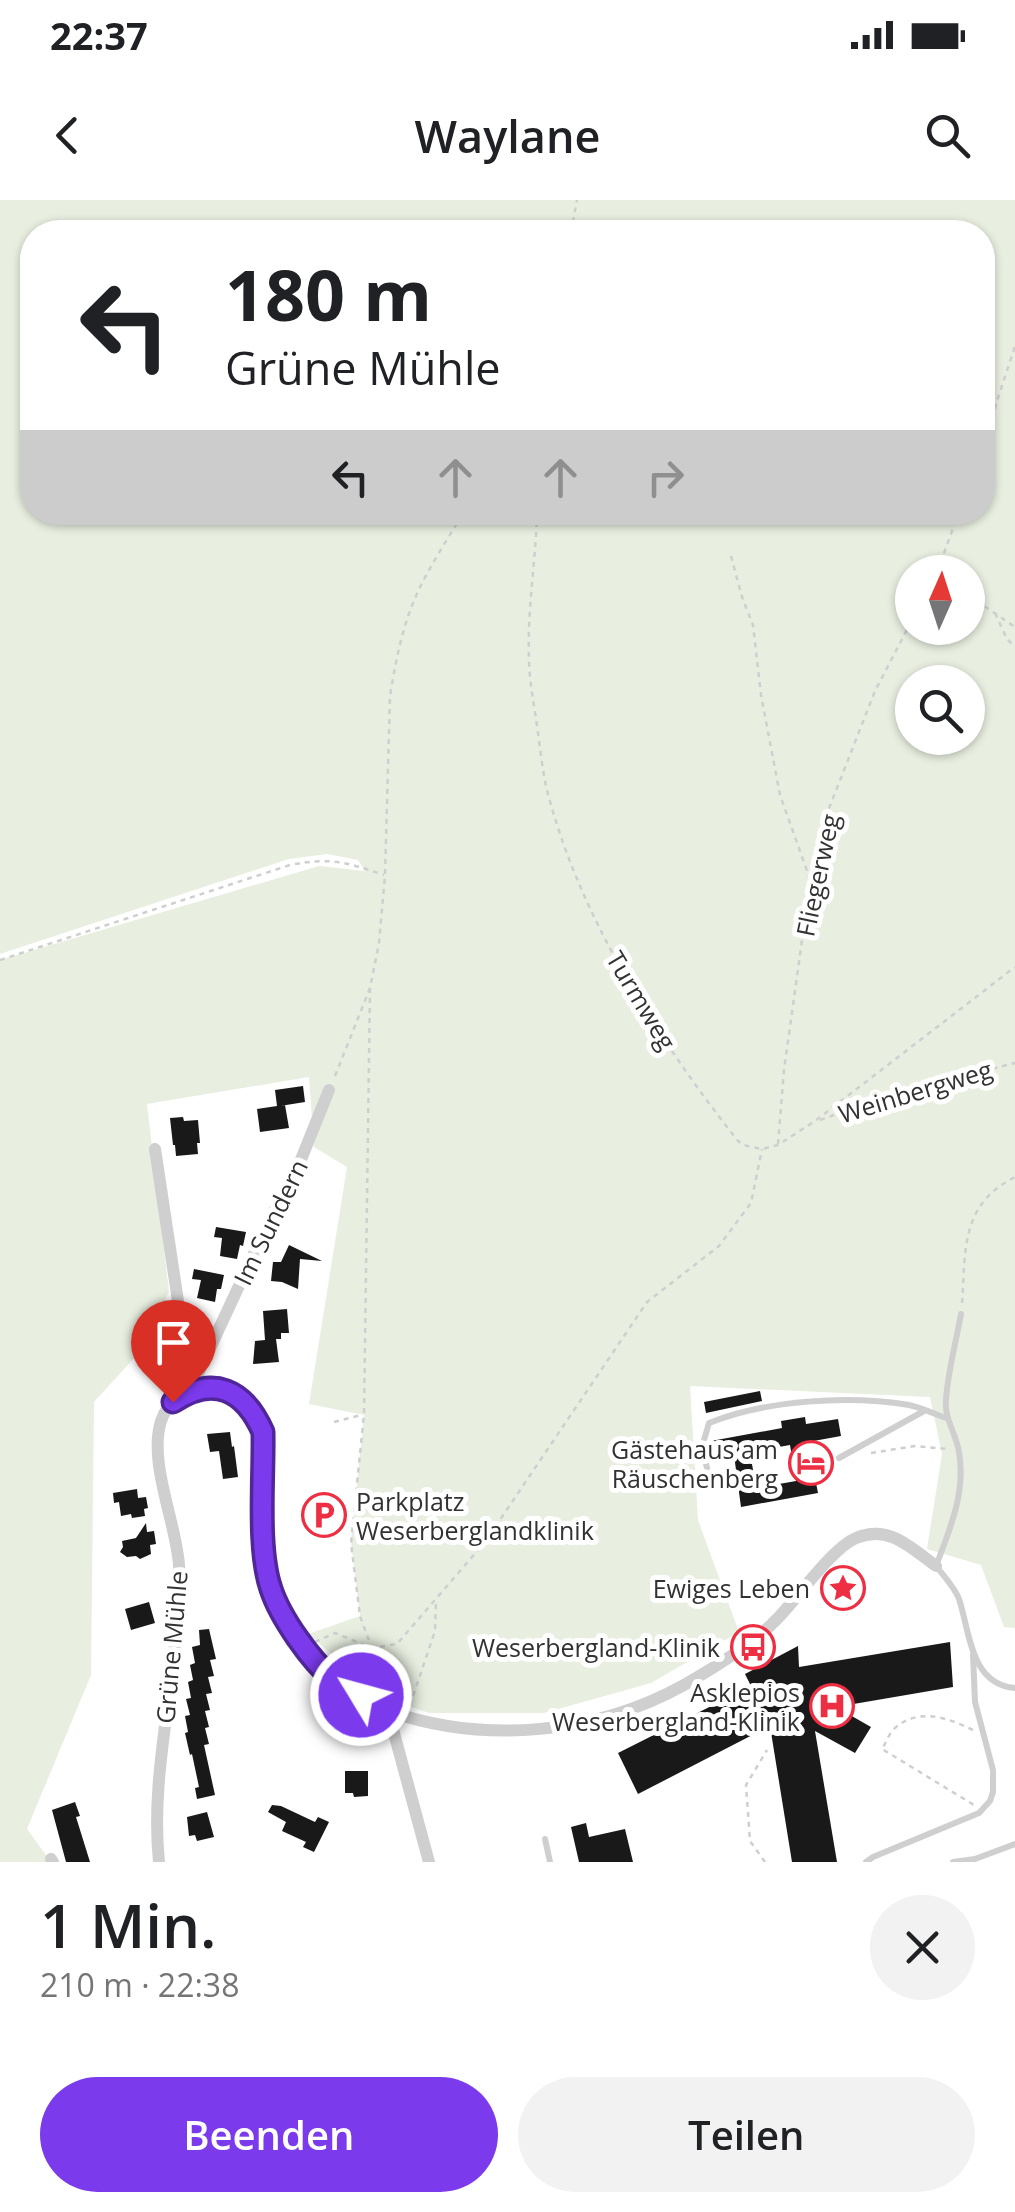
<!DOCTYPE html>
<html lang="de">
<meta charset="utf-8">
<style>
body{margin:0;font-family:"Open Sans",sans-serif;background:#f2f2f2;color:#202124;height:100vh;display:flex;flex-direction:column;font-size:38px;white-space:nowrap}
*{box-sizing:border-box;margin:0}
p{font-size:32px;color:#757577}
.icon{flex:none;width:55px;height:55px;fill:none;stroke:currentColor;stroke-width:2;stroke-linecap:round;stroke-linejoin:round}
.map{position:relative;height:1662px;overflow:hidden}
.details{display:flex;flex-direction:column;background:#fff;flex:1}
.details>*{flex:none}
.banner{position:absolute;left:20px;top:20px;width:975px;height:305px;border-radius:40px;box-shadow:0 2px 8px #0004;background:#fff;color:#202124;overflow:hidden}
.needle{width:65px;rotate:3deg}
.fabs{position:absolute;left:895px;top:355px;display:grid;gap:20px}
.fabs a{display:grid;place-items:center;width:90px;height:90px;border-radius:50%;background:#fff;box-shadow:0 2px 8px #0004;font-size:50px}
.pin{position:absolute;display:grid;place-items:center;width:85px;height:85px;color:#fff;margin:-102px -42px;border-radius:50% 50% 50% 0;rotate:-45deg;box-shadow:0 0 10px #0007}
.pin .icon{rotate:45deg}
.me{position:absolute;width:110px;margin:-55px;rotate:307deg;stroke-linejoin:round;filter:drop-shadow(0 0 8px #0008)}
.turn{display:flex;align-items:center;gap:35px;height:210px;padding:0 40px;font-size:45px}
.turn .icon{width:130px;height:130px;stroke-width:2.5}
.turn b{display:block;font-size:70px;line-height:85px}
.lanes{display:flex;align-items:center;height:95px;padding:0 40px;background:#0003;justify-content:center;gap:50px;direction:ltr}
.lanes .off{opacity:.35}
.round{display:grid;place-items:center;flex:none;width:105px;height:105px;border-radius:52px;background:#f2f2f2}
.summary{display:flex;align-items:center;justify-content:space-between;height:170px;padding:0 40px}
h1{font-size:60px;font-weight:600;line-height:75px}
.action{display:flex;gap:20px;margin-top:auto;padding:20px 40px}
.action a{flex:1;height:115px;border-radius:60px;background:#7c3aed;color:#fff;font-size:40px;font-weight:600;line-height:115px;text-align:center}
.action a+a{background:#f2f2f2;color:#202124}
.status{display:flex;justify-content:space-between;align-items:center;height:70px;padding:0 50px;background:#fff;direction:ltr}
.status svg{height:28px;fill:currentColor}
header{display:flex;justify-content:space-between;align-items:center;height:130px;padding:0 40px;background:#fff;font-size:45px;font-weight:600}
.map>svg:first-child{display:block}
</style>
<div class="status"><b>22:37</b><svg viewBox="0 0 49 12"><path d="M0 12V9h3v3zM5 12V6h3v6zM10 12V3h3v9zM15 12V0h3v12zM26 1h20v11H26zM47 4h2v5h-2z"/></svg></div>
<header><svg class="icon" aria-label="back" viewBox="0 0 24 24"><path d="M15 5l-7 7 7 7"/></svg>Waylane<svg class="icon" aria-label="search" viewBox="0 0 24 24"><circle cx="10" cy="10" r="6"/><path d="M15 15l6 6"/></svg></header>
<div class="map">
<svg width="1015" height="1662" viewBox="0 0 1015 1662">
<rect width="100%" height="100%" fill="#fff"/>
<!-- green -->
<path fill="#e8efe0" fill-rule="evenodd" d="M 0,0 L 1015,0 L 1015,1428 L 1004,1427 L 981,1365 L 927,1349 L 942,1254 L 930,1197 L 690,1186 L 698,1320 L 739,1432 L 651,1483 L 544,1513 L 429,1513 L 382,1497 L 308,1434 L 360,1416 L 351,1343 L 364,1215 L 309,1204 L 347,967 L 314,947 L 309,877 L 147,904 L 169,1092 L 135,1157 L 94,1202 L 91,1475 L 27,1629 L 51,1662 L 0,1662 L 0,760 L 319,666 L 365,671 L 358,660 L 327,654 L 289,659 L 0,754 ZM 32,32 L 982,32 L 982,312 L 32,312 ZM 912,372 L 968,372 L 968,428 L 912,428 ZM 912,482 L 968,482 L 968,538 L 912,538 Z"/>
<!-- building -->
<g fill="#191919" fill-rule="evenodd">
<polygon points="303,886 305,902 280,906 285,905 289,928 260,932 257,909 277,906 275,890"/>
<polygon points="183,917 184,921 198,920 200,943 197,943 198,954 176,956 175,945 173,945 170,918"/>
<polygon points="216,1027 246,1032 243,1046 240,1045 237,1059 220,1056 222,1038 214,1037"/>
<polygon points="289,1045 322,1061 300,1059 298,1089 282,1082 271,1081 273,1062 281,1062"/>
<polygon points="194,1069 224,1075 221,1089 217,1089 215,1102 197,1098 201,1080 192,1079"/>
<polygon points="287,1109 289,1133 281,1133 281,1139 276,1139 279,1162 253,1164 255,1141 265,1140 263,1111"/>
<polygon points="760,1191 762,1201 706,1213 704,1202"/>
<path d="M 805,1217 L 806,1224 L 838,1219 L 841,1236 L 808,1242 L 818,1293 L 741,1307 L 734,1255 L 714,1258 L 711,1241 L 782,1228 L 781,1221 ZM 790,1245 L 796,1281 L 756,1288 L 750,1252 Z"/>
<polygon points="230,1232 232,1247 234,1246 238,1277 223,1279 219,1251 210,1252 207,1234"/>
<polygon points="137,1289 138,1298 146,1297 148,1308 144,1309 145,1316 132,1318 131,1314 121,1316 119,1302 114,1303 113,1293"/>
<polygon points="146,1323 147,1332 154,1331 156,1344 150,1345 151,1354 140,1359 136,1356 127,1357 120,1352 123,1347 122,1341 136,1338"/>
<polygon points="149,1402 155,1423 131,1430 125,1409"/>
<polygon points="209,1429 216,1459 210,1460 214,1476 208,1477 212,1493 206,1494 210,1510 205,1511 209,1527 205,1528 209,1544 204,1545 215,1595 197,1599 195,1588 199,1587 192,1554 190,1555 185,1533 188,1532 185,1516 190,1515 186,1499 191,1498 188,1482 193,1480 190,1465 195,1463 192,1447 200,1445 199,1430"/>
<polygon points="950,1442 953,1487 836,1507 871,1527 855,1553 815,1531 837,1662 792,1662 770,1526 638,1594 618,1553 751,1486 745,1474 798,1446 799,1467"/>
<polygon points="345,1571 368,1571 368,1596 354,1597 353,1593 345,1593"/>
<polygon points="75,1602 80,1616 76,1617 90,1662 66,1662 52,1610"/>
<polygon points="272,1605 281,1606 315,1622 318,1617 329,1622 314,1652 303,1647 306,1642 282,1631 286,1622 268,1612"/>
<polygon points="207,1612 214,1637 197,1641 195,1635 189,1636 187,1617"/>
<polygon points="586,1623 589,1637 625,1629 633,1662 579,1662 571,1627"/>
</g>
<g fill="none" stroke-linecap="round" stroke-linejoin="round">
<!-- path -->
<g stroke="#cfcfcf" stroke-width="2.5" stroke-dasharray="5 5" stroke-linecap="butt">
<polyline points="571,32 577,0"/>
<polyline points="982,201 994,203"/>
<polyline points="982,247 1015,146"/>
<path d="M 537,312 C 536,361 527,409 529,458 C 529,481 534,503 537,526 C 540,546 542,567 546,586 C 577,713 658,840 738,941 L 743,945 L 762,949 L 778,945 L 815,921 L 1015,767"/>
<polyline points="731,356 742,397 753,425 761,495 780,595 811,682"/>
<polyline points="937,372 959,312"/>
<polyline points="968,395 1015,427"/>
<polyline points="995,413 1007,439 1015,447"/>
<path d="M 0,760 L 290,665 C 330,657 346,662 384,675"/>
<polyline points="370,788 364,1214 351,1343 360,1416 371,1446"/>
<path d="M 335,876 L 370,788 L 379,743 L 385,675 L 390,496 C 395,465 401,433 413,403 C 426,371 446,342 464,312"/>
<polyline points="820,920 899,892 1015,863"/>
<polyline points="778,944 784,870 808,697 826,616 875,491 912,420"/>
<path d="M 962,1103 C 966,1049 960,1005 1015,977"/>
<polyline points="334,1222 361,1215"/>
<polyline points="871,1253 915,1246 947,1249"/>
<polyline points="811,1263 829,1260"/>
<polyline points="315,1442 335,1433 372,1448 397,1444 485,1342 647,1102 719,1046 751,1003 762,949"/>
<polyline points="410,1505 435,1431 436,1402"/>
<path d="M 973,1530 C 948,1518 919,1507 895,1528 C 889,1533 886,1543 882,1549 L 974,1605"/>
<polyline points="765,1662 750,1641 746,1585 767,1550"/>
</g>
<!-- lane -->
<g stroke="#cfcfcf" stroke-width="6">
<path d="M 961,1114 C 956,1142 948,1171 946,1199 C 944,1219 956,1233 959,1252 C 966,1292 950,1329 936,1366 C 944,1376 955,1388 959,1399 C 970,1432 970,1484 1015,1488"/>
<polyline points="839,1258 924,1211"/>
<path d="M 711,1285 L 702,1247 L 709,1223 C 766,1200 849,1195 909,1205 C 922,1208 935,1214 946,1218"/>
<polyline points="545,1639 550,1662"/>
<polyline points="866,1662 873,1657 979,1613 990,1601 993,1592 993,1570 975,1502 973,1455"/>
<polyline points="953,1662 975,1659 1015,1644"/>
</g>
<!-- street -->
<g stroke="#cfcfcf" stroke-width="12">
<polyline points="155,949 191,1187"/>
<polyline points="191,1189 272,1015 300,962 329,890"/>
<polyline points="388,1511 429,1662"/>
<polyline points="51,1659 53,1662"/>
<path d="M 159,1662 C 151,1586 170,1509 176,1433 C 178,1411 181,1388 179,1365 C 176,1322 148,1262 161,1221 C 168,1200 186,1190 207,1189 C 212,1188 218,1187 223,1188 C 241,1193 256,1217 263,1232 C 264,1276 257,1351 272,1391 C 284,1422 307,1455 332,1477 C 341,1485 354,1491 364,1497 C 373,1502 381,1509 391,1512 C 486,1544 596,1534 684,1485 C 712,1469 755,1442 777,1419 C 797,1399 832,1348 856,1338 C 889,1324 911,1348 936,1366"/>
</g>
</g>
<g fill="none" stroke-linecap="round" stroke-linejoin="round">
<!-- route casing -->
<g stroke="#51269a" stroke-width="25">
<path id="route" d="M 173,1202 C 213,1175 244,1189 263,1232 C 264,1277 257,1349 271,1389 C 280,1417 311,1461 333,1479 C 341,1486 352,1490 361,1495"/>
</g>
<!-- route -->
<use href="#route" stroke="#7c3aed" stroke-width="18"/>
</g>
<!-- icons -->
<defs>
<g id="hotel-ring" transform="scale(2.25)"><circle r="9.5" fill="#fff" stroke="#ee2f43" stroke-width="1.5"/><path d="M-6-4.5h1.5V1H6V5H4.5V3h-9V5H-6ZM-4 0a1.8 1.8 0 1 1 3.6 0ZM.5 0V-2.5h3Q6-2.5 6 0Z" fill="#ee2f43"/></g>
<g id="parking-ring" transform="scale(2.25)"><circle r="9.5" fill="#fff" stroke="#ee2f43" stroke-width="1.5"/><path d="M-3.5-5.5H1a3.5 3.5 0 0 1 0 7H-1V5.5H-3.5ZM-1-3.4V-.6H.8a1.4 1.4 0 0 0 0-2.8Z" fill="#ee2f43"/></g>
<g id="sight-ring" transform="scale(2.25)"><circle r="9.5" fill="#fff" stroke="#ee2f43" stroke-width="1.5"/><path d="M0-6L1.8-2.2L6-1.7L2.9 1.2L3.7 5.4L0 3.3L-3.7 5.4L-2.9 1.2L-6-1.7L-1.8-2.2Z" fill="#ee2f43"/></g>
<g id="bus-ring" transform="scale(2.25)"><circle r="9.5" fill="#fff" stroke="#ee2f43" stroke-width="1.5"/><path d="M-5-6H5V4H4V6H2V4H-2V6H-4V4H-5ZM-3.5-4V0h7V-4ZM-3.5 1.2v1.5H-2V1.2ZM2 1.2v1.5H3.5V1.2Z" fill="#ee2f43"/></g>
<g id="hospital-ring" transform="scale(2.25)"><circle r="9.5" fill="#fff" stroke="#ee2f43" stroke-width="1.5"/><path d="M-5-5h3v3.5h4V-5h3V5h-3V1.5h-4V5h-3Z" fill="#ee2f43"/></g>
</defs>
<g fill-rule="evenodd">
<use href="#hotel-ring" x="811" y="1263"/>
<use href="#parking-ring" x="324" y="1315"/>
<use href="#sight-ring" x="843" y="1388"/>
<use href="#bus-ring" x="753" y="1447"/>
<use href="#hospital-ring" x="832" y="1506"/>
</g>
<g text-anchor="middle" dominant-baseline="central" stroke-width="10" stroke-linejoin="round" paint-order="stroke">
<!-- street labels -->
<g font-size="25" fill="#323232" stroke="#fff">
<text transform="translate(817 675) rotate(-78)">Fliegerweg</text>
<text transform="translate(642 800) rotate(59)">Turmweg</text>
<text transform="translate(915 891) rotate(-17)">Weinbergweg</text>
<text transform="translate(270 1022) rotate(-64)">Im Sundern</text>
<text transform="translate(171 1447) rotate(-85)">Grüne Mühle</text>
</g>
<!-- poi labels -->
<g font-size="25" fill="#323232" stroke="#fff" text-anchor="end">
<text x="778" y="1249">Gästehaus am<tspan x="778" dy="29">Räuschenberg</tspan></text>
<text x="356" y="1301" text-anchor="start">Parkplatz<tspan x="356" dy="29">Weserberglandklinik</tspan></text>
<text x="810" y="1388">Ewiges Leben</text>
<text x="720" y="1447">Weserbergland-Klinik</text>
<text x="800" y="1492">Asklepios<tspan x="800" dy="29">Weserbergland-Klinik</tspan></text>
</g>
</g>
</svg>
<div class="fabs">
<a><svg class="needle" viewBox="-14 -14 28 28"><path d="M0-13l5 13h-10z" fill="#e53935"/><path d="M0 13l5-13h-10z" fill="#757577"/></svg></a>
<a><svg class="icon" aria-label="search" viewBox="0 0 24 24"><circle cx="10" cy="10" r="6"/><path d="M15 15l6 6"/></svg></a>
</div>
<div class="pin" style="left:173px;top:1202px;background:#d93025"><svg class="icon" aria-label="arrive" viewBox="0 0 24 24"><path d="M6 21V4h12l-3 4 3 4H6"/></svg></div>
<svg class="me" style="left:361px;top:1495px" viewBox="-20 -20 40 40"><circle r="17" fill="#7c3aed" stroke="#fff" stroke-width="3"/><path d="M0-11L8 9 0 5-8 9z" fill="#fff"/></svg>
<div class="banner">
<div class="turn"><svg class="icon" aria-label="left" viewBox="0 0 24 24"><path d="M17 20v-9H6M10 6l-5 5 5 5"/></svg><div><b>180 m</b>Grüne Mühle</div></div>
<div class="lanes"><svg class="icon" aria-label="left" viewBox="0 0 24 24"><path d="M17 20v-9H6M10 6l-5 5 5 5"/></svg><svg class="icon off" aria-label="ahead" viewBox="0 0 24 24"><path d="M12 20V5M6 11l6-6 6 6"/></svg><svg class="icon off" aria-label="ahead" viewBox="0 0 24 24"><path d="M12 20V5M6 11l6-6 6 6"/></svg><svg class="icon off" aria-label="right" viewBox="0 0 24 24"><path d="M7 20v-9h11M14 6l5 5-5 5"/></svg></div>
</div>
</div>
<section class="details">
<div class="summary"><div><h1>1 Min.</h1><p>210 m · 22:38</p></div><a class="round"><svg class="icon" aria-label="close" viewBox="0 0 24 24"><path d="M6 6l12 12M18 6L6 18"/></svg></a></div>
<div class="action"><a>Beenden</a><a>Teilen</a></div>
</section>
